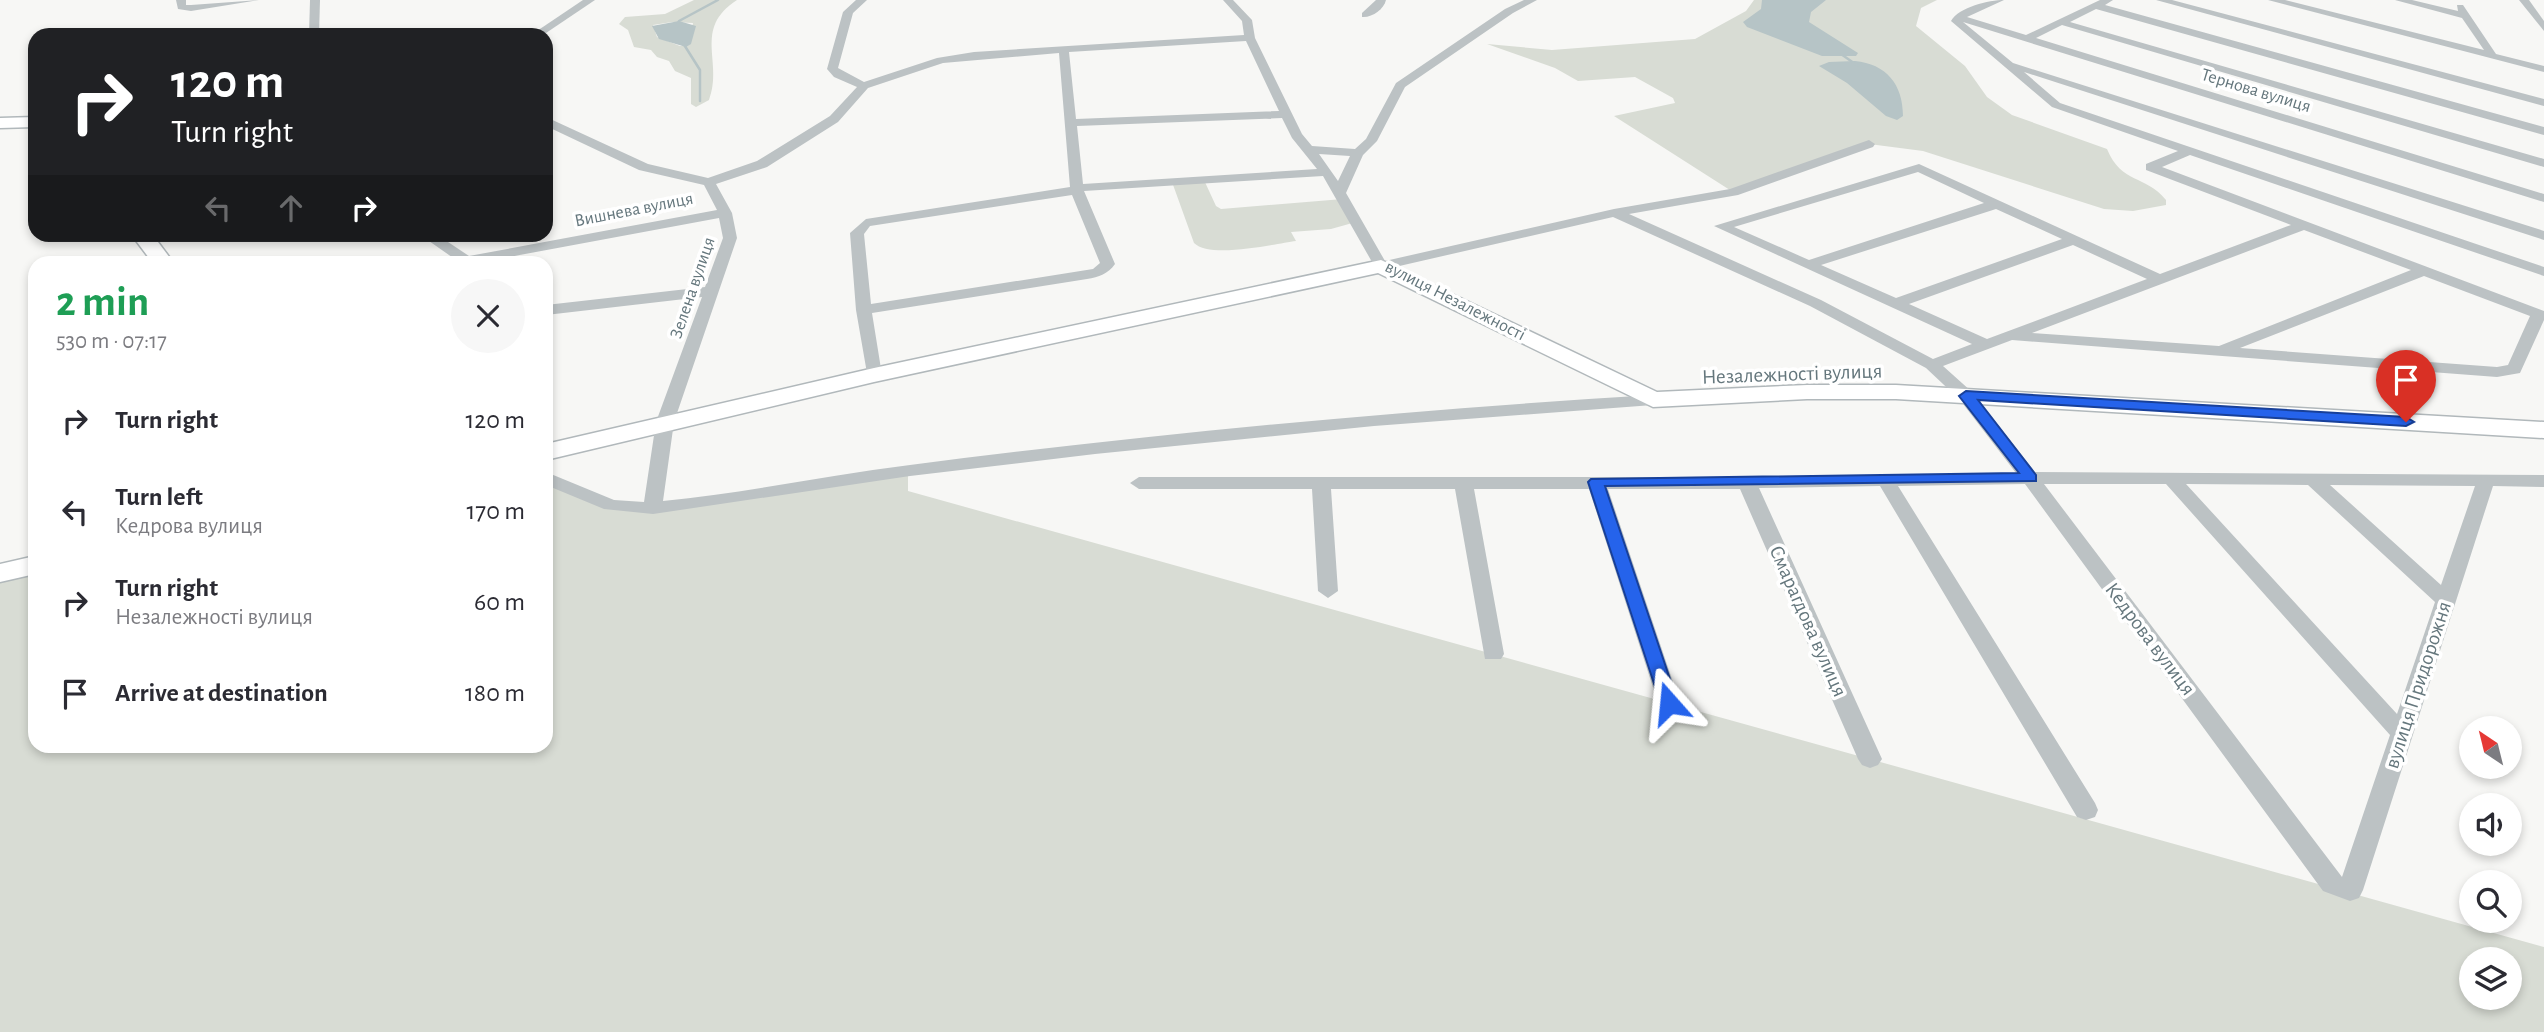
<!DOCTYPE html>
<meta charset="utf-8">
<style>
body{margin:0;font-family:"Alegreya Sans",sans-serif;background:#f7f7f7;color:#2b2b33;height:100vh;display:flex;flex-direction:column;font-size:26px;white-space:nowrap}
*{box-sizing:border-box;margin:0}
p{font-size:23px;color:#7c7c81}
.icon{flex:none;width:38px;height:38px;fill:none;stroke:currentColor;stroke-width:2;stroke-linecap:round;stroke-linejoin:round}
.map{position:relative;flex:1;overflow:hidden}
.details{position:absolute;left:28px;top:256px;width:525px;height:497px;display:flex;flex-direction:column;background:#fff;border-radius:21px;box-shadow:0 4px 10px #0003}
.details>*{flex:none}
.guide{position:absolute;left:28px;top:28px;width:525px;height:214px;border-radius:21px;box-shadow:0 4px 10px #0003;background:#202124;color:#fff;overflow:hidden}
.needle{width:46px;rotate:325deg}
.buttons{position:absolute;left:2459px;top:716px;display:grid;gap:14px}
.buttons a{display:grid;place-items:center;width:63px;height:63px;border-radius:50%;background:#fff;box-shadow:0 4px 10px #0003;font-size:35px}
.pin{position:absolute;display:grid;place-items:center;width:60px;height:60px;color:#fff;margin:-72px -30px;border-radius:50% 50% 50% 0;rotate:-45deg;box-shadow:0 0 7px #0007}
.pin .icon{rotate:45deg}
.me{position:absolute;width:77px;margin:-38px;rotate:342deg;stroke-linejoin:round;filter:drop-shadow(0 0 5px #0008)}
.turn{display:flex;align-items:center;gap:24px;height:147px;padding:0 28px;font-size:32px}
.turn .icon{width:91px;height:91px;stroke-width:2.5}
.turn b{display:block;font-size:49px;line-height:60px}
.lanes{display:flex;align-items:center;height:66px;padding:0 28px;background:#0003;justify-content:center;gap:35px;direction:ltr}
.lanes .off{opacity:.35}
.round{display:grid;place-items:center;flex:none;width:74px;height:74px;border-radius:37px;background:#f7f7f7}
.head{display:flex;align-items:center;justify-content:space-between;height:119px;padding:0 28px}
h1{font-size:42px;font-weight:600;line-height:52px;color:#1e9e55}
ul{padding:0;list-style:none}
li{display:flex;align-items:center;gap:21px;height:91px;padding:0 28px}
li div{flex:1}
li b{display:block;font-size:26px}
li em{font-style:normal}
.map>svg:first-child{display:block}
</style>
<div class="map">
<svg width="2544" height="1032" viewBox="0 0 2544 1032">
<rect width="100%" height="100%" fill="#f7f7f5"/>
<!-- green -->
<g fill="#d8dcd4" fill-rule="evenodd">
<path d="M 694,0 L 737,0 C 692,29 724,62 709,100 L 696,107 L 691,104 L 691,78 L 675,71 L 669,61 L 657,57 L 651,50 L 634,47 L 628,30 L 619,24 L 625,17 L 665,14 ZM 672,22 L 693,23 L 689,45 L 680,46 L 657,37 L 653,25 Z"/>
<path d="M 1754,0 L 1937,0 L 1921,8 L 1916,26 L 1965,66 L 1987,97 L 2012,115 L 2107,149 C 2122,185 2145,174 2166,200 L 2166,205 L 2133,211 L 2104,209 L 1923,151 L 1869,144 L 1733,192 L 1614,116 L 1675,103 L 1673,98 L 1635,77 L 1578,81 L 1555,68 L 1487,44 L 1552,50 L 1695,39 L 1746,11 Z"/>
<path d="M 1204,180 L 1216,206 L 1221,209 L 1343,199 L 1356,222 L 1331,229 L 1291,232 L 1296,241 C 1274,244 1210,259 1194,243 L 1172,182 Z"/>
<path d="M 908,470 L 908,491 L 2544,947 L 2544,1032 L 0,1032 L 0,573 L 35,565 L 35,746 L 546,746 L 546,478 L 629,508 ZM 2471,959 L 2510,959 L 2510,998 L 2471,998 Z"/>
</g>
<!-- water -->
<g fill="#b6c4c6">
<polygon points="1762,0 1826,0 1811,12 1809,22 1858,53 1856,56 1822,56 1747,27 1743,22 1761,9"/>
<polygon points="679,21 696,26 691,44 686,47 659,39 652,26"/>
<path d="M 1855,61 C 1886,64 1903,84 1903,116 L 1897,120 L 1886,116 L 1847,83 L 1819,66 L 1829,62 Z"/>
</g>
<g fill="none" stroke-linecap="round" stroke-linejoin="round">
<!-- stream -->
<g stroke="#b6c4c6" stroke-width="2.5">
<polyline points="677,26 679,21 718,0"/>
<polyline points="683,43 700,70 700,101"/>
<polyline points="1841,54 1858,66"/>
</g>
<!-- secondary casing -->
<g stroke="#b1b8bb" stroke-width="3">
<g id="secondary">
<polygon points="35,117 35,127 0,128 0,118"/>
<polygon points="131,234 152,234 173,262 152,262"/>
<polygon points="1381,260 1657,392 1807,385 1896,385 2544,422 2544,438 1896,399 1807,399 1653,407 1378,273 874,382 546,460 546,444 874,368"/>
<polygon points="35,556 35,574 0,582 0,564"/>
</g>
</g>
<!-- street -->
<g fill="#bcc2c4" fill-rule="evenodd">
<polygon points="176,0 186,0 186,5 191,5 259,0 191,11 178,9"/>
<polygon points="310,0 320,0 319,35 309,35"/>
<polygon points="583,0 595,0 543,35 531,35"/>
<path d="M 856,0 L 867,0 L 853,13 L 838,68 L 864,82 L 937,58 L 974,52 L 1244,35 L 1242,21 L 1223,0 L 1233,0 L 1252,20 L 1255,38 L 1302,134 L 1312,146 L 1355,149 L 1366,139 L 1396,83 L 1505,9 L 1524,0 L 1537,0 L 1513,13 L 1405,87 L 1377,141 L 1363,155 L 1346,193 L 1385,261 L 1614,209 L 1730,189 L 1869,140 L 1875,144 L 1873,147 L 1738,195 L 1629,214 L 1821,300 L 1933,359 L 1972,344 L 1714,226 L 1919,164 L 2160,274 L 2291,225 L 2146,170 L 2146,164 L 2178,151 L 2052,107 L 1951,21 C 1959,7 1989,0 2004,0 L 1967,17 L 2026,35 L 2100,0 L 2113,0 L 2105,5 L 2544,127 L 2544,135 L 2096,9 L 2070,22 L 2544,159 L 2544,167 L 2062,25 L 2036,38 L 2544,194 L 2544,202 L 1963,22 L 2013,63 L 2544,231 L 2544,240 L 2024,72 L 2060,103 L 2544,267 L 2544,276 L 2190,155 L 2162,167 L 2544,311 L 2544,320 L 2520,373 L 2497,377 L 2012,340 L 1943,366 L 1972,392 L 2035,472 L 2544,475 L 2544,487 L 2493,486 L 2363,890 L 2359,898 L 2350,901 L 2323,891 L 2025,484 L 1898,486 L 2095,803 L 2098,810 L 2095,817 L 2086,820 L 2077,817 L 1880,486 L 1759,488 L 1882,759 L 1878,765 L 1870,768 L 1862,765 L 1858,759 L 1740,489 L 1608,489 L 1680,703 L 1677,709 L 1661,709 L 1658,703 L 1589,489 L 1474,489 L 1504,654 L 1501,659 L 1485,659 L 1455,489 L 1331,489 L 1338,591 L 1328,598 L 1318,591 L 1312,489 L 1139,489 L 1130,483 L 1139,477 L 1747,477 L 2016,473 L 1960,400 L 1926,368 L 1810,306 L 1613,217 L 1395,267 L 1405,274 L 1398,278 L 1376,269 L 1323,176 L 1084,191 L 1115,264 C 1108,274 1099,277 1087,279 L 872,313 L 882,375 L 874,380 L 868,379 L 856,310 L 850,233 L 866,219 L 1070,187 L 1059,53 L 943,63 L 868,88 L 838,122 L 767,167 L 716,184 L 732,213 L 737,238 L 674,422 L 663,501 C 746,493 827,475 910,465 C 1156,433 1405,410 1653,395 L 1662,400 L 1653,405 L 1374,426 L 1095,454 L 910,476 L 653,514 L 604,509 L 546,485 L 546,472 L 614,500 L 644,502 L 656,422 L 702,297 L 546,315 L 546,305 L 705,287 L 723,238 L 719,218 L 482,262 L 459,262 L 419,234 L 436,234 L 469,256 L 717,210 L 704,185 L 639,170 L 546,126 L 546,117 L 648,164 L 708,178 L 757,161 L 830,116 L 857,87 L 834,77 L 827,69 L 843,12 ZM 1246,41 L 1279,111 L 1076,119 L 1069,52 ZM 1282,118 L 1292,138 L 1317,169 L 1083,184 L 1077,126 ZM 1319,154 L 1350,156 L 1338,181 ZM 1918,172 L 1984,203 L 1809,260 L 1734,227 ZM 1072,195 L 1100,263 L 1093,269 L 871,304 L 864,234 L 870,226 ZM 1996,209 L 2062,239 L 1896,298 L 1821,265 ZM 2304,230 L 2411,270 L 2219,346 L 2032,333 ZM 2073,245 L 2147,279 L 1987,339 L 1909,304 ZM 2424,276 L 2530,316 L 2508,365 L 2497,367 L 2240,348 ZM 2044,484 L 2166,484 L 2390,735 L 2342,877 ZM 2186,484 L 2308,485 L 2435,602 L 2397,714 ZM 2330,485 L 2475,486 L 2441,585 Z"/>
<path d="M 1376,0 L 1386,0 C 1384,9 1372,18 1362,17 L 1362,13 Z"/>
<polygon points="2156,0 2172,0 2544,99 2544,106"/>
<polygon points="2268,0 2285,0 2484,50 2462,18 2395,0 2412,0 2458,11 2457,5 2463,5 2496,54 2544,66 2544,72"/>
<polygon points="2519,0 2529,0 2544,21 2544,31"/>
</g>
<!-- secondary -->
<use href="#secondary" fill="#fff" fill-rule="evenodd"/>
</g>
<!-- route -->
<polygon fill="#2563eb" stroke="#184099" stroke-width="2" points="1966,391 2406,417 2414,422 2406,426 1978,400 2036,475 2036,481 1605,486 1678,703 1675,708 1662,708 1588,482 1591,479 2019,473 1959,396"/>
<g text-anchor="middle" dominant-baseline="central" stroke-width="7" stroke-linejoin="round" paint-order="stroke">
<!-- far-street labels -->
<g font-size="18" fill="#65777d" stroke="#fff">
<text transform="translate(2256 91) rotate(17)">Тернова вулиця</text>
<text transform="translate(634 210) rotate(-11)">Вишнева вулиця</text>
<text transform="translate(693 288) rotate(-71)">Зелена вулиця</text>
<text transform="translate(1455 301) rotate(27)">вулиця Незалежності</text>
</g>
<!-- street labels -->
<g font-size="21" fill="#65777d" stroke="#fff">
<text transform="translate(1792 374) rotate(-2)">Незалежності вулиця</text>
<text transform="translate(1808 621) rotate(66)">Смарагдова вулиця</text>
<text transform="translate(2150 639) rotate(53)">Кедрова вулиця</text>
<text transform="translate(2418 685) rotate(-72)">вулиця Придорожня</text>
</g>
</g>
</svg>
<div class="buttons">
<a><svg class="needle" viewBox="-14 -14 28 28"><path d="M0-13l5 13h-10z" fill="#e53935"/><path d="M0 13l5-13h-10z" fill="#7c7c81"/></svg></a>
<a><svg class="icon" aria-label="sound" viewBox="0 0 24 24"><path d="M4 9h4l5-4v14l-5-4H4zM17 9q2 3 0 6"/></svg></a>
<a><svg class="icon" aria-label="search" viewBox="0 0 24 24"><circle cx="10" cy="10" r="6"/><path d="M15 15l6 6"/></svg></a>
<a><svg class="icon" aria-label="layers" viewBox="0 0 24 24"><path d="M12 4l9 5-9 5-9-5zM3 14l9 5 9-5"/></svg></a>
</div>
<div class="pin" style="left:2406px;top:422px;background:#d93025"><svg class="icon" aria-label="arrive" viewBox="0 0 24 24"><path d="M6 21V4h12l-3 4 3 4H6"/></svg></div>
<svg class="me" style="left:1669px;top:703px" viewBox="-20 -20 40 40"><path d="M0-17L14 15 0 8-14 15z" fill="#2563eb" stroke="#fff" stroke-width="4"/></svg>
<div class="guide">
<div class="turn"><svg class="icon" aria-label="right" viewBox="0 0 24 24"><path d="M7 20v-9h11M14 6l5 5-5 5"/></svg><div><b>120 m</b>Turn right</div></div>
<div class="lanes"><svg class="icon off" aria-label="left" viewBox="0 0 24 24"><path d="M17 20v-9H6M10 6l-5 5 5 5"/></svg><svg class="icon off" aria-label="ahead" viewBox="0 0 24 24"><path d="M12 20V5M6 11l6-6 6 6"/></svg><svg class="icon" aria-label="right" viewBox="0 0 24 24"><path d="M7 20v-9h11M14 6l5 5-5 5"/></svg></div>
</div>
<section class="details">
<div class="head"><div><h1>2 min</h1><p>530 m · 07:17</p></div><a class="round"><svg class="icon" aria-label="close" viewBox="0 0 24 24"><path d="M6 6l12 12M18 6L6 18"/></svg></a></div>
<ul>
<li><svg class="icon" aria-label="right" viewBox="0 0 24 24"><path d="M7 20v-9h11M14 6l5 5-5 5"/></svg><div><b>Turn right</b></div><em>120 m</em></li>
<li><svg class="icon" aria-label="left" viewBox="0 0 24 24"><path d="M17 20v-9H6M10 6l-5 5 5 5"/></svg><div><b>Turn left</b><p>Кедрова вулиця</p></div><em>170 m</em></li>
<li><svg class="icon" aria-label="right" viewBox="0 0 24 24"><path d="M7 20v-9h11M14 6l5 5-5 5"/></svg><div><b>Turn right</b><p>Незалежності вулиця</p></div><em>60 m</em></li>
<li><svg class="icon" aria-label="arrive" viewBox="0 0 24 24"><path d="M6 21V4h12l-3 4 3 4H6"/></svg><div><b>Arrive at destination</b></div><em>180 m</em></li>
</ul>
</section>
</div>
